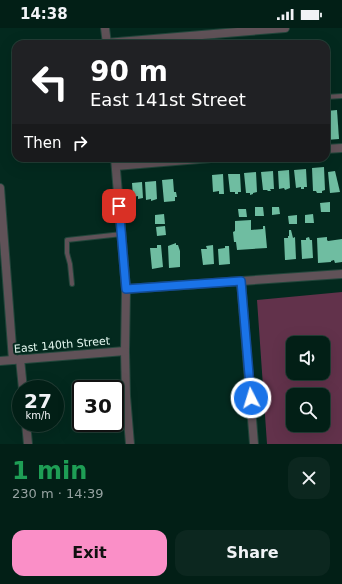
<!DOCTYPE html>
<meta charset="utf-8">
<style>
body{margin:0;font-family:"DejaVu Sans",sans-serif;background:#0c271f;color:#f1f3f6;height:100vh;display:flex;flex-direction:column;font-size:15px;white-space:nowrap}
*{box-sizing:border-box;margin:0}
p{font-size:13px;color:#96a2a1}
.icon{flex:none;width:22px;height:22px;fill:none;stroke:currentColor;stroke-width:2;stroke-linecap:round;stroke-linejoin:round}
.map{position:relative;height:416px;overflow:hidden}
.drawer{display:flex;flex-direction:column;background:#021f16;flex:1}
.drawer>*{flex:none}
.hud{position:absolute;left:12px;top:12px;width:318px;height:122px;border-radius:12px;box-shadow:0 4px 16px #0002,0 0 0 1px #233d35;background:#202124;color:#fff;overflow:hidden}
.fabs{position:absolute;left:286px;top:308px;display:grid;gap:8px}
.fabs a{display:grid;place-items:center;width:44px;height:44px;border-radius:8px;background:#021f16;box-shadow:0 4px 16px #0002,0 0 0 1px #233d35;font-size:20px}
.speed{position:absolute;left:12px;top:352px;display:flex;gap:8px;font-size:20px;font-weight:700;text-align:center}
.speed>*{display:grid;place-content:center;width:52px;height:52px;border-radius:50%;background:#021f16;box-shadow:0 4px 16px #0002,0 0 0 1px #233d35;line-height:1}
.speed small{font-size:10px;font-weight:400}
.speed .limit{border:2px solid #111;border-radius:6px;background:#fff;color:#111}
.pin{position:absolute;display:grid;place-items:center;width:34px;height:34px;color:#fff;margin:-17px;border-radius:8px;box-shadow:0 2px 6px #0006}
.me{position:absolute;width:44px;margin:-22px;rotate:355deg;stroke-linejoin:round;filter:drop-shadow(0 0 3px #0008)}
.turn{display:flex;align-items:center;gap:14px;height:84px;padding:0 12px;font-size:18px}
.turn .icon{width:52px;height:52px;stroke-width:2.5}
.turn b{display:block;font-size:28px;line-height:34px}
.then{display:flex;align-items:center;height:38px;padding:0 12px;background:#0003;gap:8px;font-size:15px}
.round{display:grid;place-items:center;flex:none;width:42px;height:42px;border-radius:12px;background:#0c271f}
.headline{display:flex;align-items:center;justify-content:space-between;height:68px;padding:0 12px}
h1{font-size:24px;font-weight:800;line-height:30px;color:#1e9e55}
.primary-button{display:flex;gap:8px;margin-top:auto;padding:8px 12px}
.primary-button a{flex:1;height:46px;border-radius:12px;background:#fa8fc7;color:#111;font-size:16px;font-weight:800;line-height:46px;text-align:center}
.primary-button a+a{background:#0c271f;color:#f1f3f6}
.status{display:flex;justify-content:space-between;align-items:center;height:28px;padding:0 20px;background:#021f16;direction:ltr}
.status svg{height:11px;fill:currentColor}
.map>svg:first-child{display:block}
</style>
<div class="status"><b>14:38</b><svg viewBox="0 0 49 12"><path d="M0 12V9h3v3zM5 12V6h3v6zM10 12V3h3v9zM15 12V0h3v12zM26 1h20v11H26zM47 4h2v5h-2z"/></svg></div>
<div class="map">
<svg width="342" height="416" viewBox="0 0 342 416">
<rect width="100%" height="100%" fill="#03291e"/>
<!-- green -->
<path fill="#62324b" fill-rule="evenodd" d="M 342,264 L 342,416 L 267,416 L 257,272 ZM 293,315 L 323,315 L 323,345 L 293,345 ZM 293,367 L 323,367 L 323,397 L 293,397 Z"/>
<!-- building -->
<g fill="#6fbda1">
<polygon points="337,82 339,111 326,112 326,83"/>
<polygon points="324,139 325,162 322,163 322,165 317,165 316,163 313,163 312,140"/>
<polygon points="306,141 307,159 304,159 304,161 301,161 301,159 296,160 294,142"/>
<polygon points="289,142 290,160 285,162 284,160 279,161 278,143"/>
<polygon points="273,143 274,161 270,161 271,163 268,163 267,162 263,162 261,144"/>
<polygon points="335,143 340,164 330,165 328,144"/>
<polygon points="256,144 257,164 253,165 253,166 250,167 250,165 246,165 244,145"/>
<polygon points="223,146 224,166 219,166 219,163 213,164 212,147"/>
<polygon points="228,146 240,146 241,164 238,164 238,166 235,166 235,164 230,164"/>
<polygon points="173,151 174,164 176,164 177,169 175,169 175,173 164,174 162,152"/>
<polygon points="156,153 157,171 151,173 151,171 146,172 145,154"/>
<polygon points="142,154 143,170 138,171 138,168 133,169 132,155"/>
<polygon points="330,174 330,184 321,184 320,175"/>
<polygon points="255,179 263,179 264,188 255,188"/>
<polygon points="272,179 279,179 280,186 272,187"/>
<polygon points="238,181 246,181 247,189 239,189"/>
<polygon points="164,186 165,196 155,196 155,187"/>
<polygon points="313,186 314,195 305,195 305,187"/>
<polygon points="297,187 297,196 289,196 288,188"/>
<polygon points="251,192 251,202 263,201 263,198 265,198 267,220 237,222 236,214 234,214 233,204 235,203 235,193"/>
<polygon points="165,198 166,207 157,208 156,199"/>
<polygon points="289,202 291,202 293,210 295,209 296,231 286,232 285,232 284,210 288,210 288,208 289,208"/>
<polygon points="309,209 310,212 312,212 313,230 302,231 301,212 306,212 306,210"/>
<polygon points="327,209 327,212 328,213 342,211 342,234 335,235 334,232 331,233 331,234 318,235 317,210"/>
<polygon points="176,215 176,217 178,217 180,223 180,239 169,240 168,218"/>
<polygon points="157,217 161,217 163,239 152,241 150,220 157,220"/>
<polygon points="213,217 214,236 203,237 201,221 207,221 206,218"/>
<polygon points="225,218 229,218 230,236 219,237 218,221 225,220"/>
</g>
<g fill="none" stroke-linecap="round" stroke-linejoin="round">
<!-- lane casing -->
<g stroke="#22463b" stroke-width="6">
<g id="lane">
<polyline points="326,69 342,68"/>
<polyline points="72,256 70,236 67,225 67,212 122,206"/>
</g>
</g>
<!-- street casing -->
<g stroke="#22463b" stroke-width="10">
<g id="street">
<polyline points="105,0 107,16"/>
<polyline points="106,15 285,0"/>
<polyline points="326,121 342,120"/>
<polyline points="115,130 126,261 125,323 126,368 130,416"/>
<polyline points="116,138 211,130"/>
<polyline points="0,160 13,332"/>
<polyline points="241,253 254,416"/>
<polyline points="126,261 342,246"/>
<polyline points="20,331 23,361"/>
<polyline points="0,333 125,323"/>
<polyline points="26,395 28,416"/>
</g>
</g>
<!-- lane -->
<use href="#lane" stroke="#605258" stroke-width="4"/>
<!-- street -->
<use href="#street" stroke="#605258" stroke-width="8"/>
</g>
<g fill="none" stroke-linecap="round" stroke-linejoin="round">
<!-- route casing -->
<g stroke="#114b97" stroke-width="10">
<polyline id="route" points="119,178 126,261 241,253 251,370"/>
</g>
<!-- route -->
<use href="#route" stroke="#1a73e8" stroke-width="7"/>
</g>
<g text-anchor="middle" dominant-baseline="central" stroke-width="4" stroke-linejoin="round" paint-order="stroke">
<!-- street labels -->
<g font-size="11" fill="#e1f5ed" stroke="#03291e">
<text transform="translate(62 317) rotate(-5)">East 140th Street</text>
</g>
</g>
</svg>
<div class="fabs">
<a><svg class="icon" aria-label="sound" viewBox="0 0 24 24"><path d="M4 9h4l5-4v14l-5-4H4zM17 9q2 3 0 6"/></svg></a>
<a><svg class="icon" aria-label="search" viewBox="0 0 24 24"><circle cx="10" cy="10" r="6"/><path d="M15 15l6 6"/></svg></a>
</div>
<div class="speed"><div>27<small>km/h</small></div><div class="limit">30</div></div>
<div class="pin" style="left:119px;top:178px;background:#d93025"><svg class="icon" aria-label="arrive" viewBox="0 0 24 24"><path d="M6 21V4h12l-3 4 3 4H6"/></svg></div>
<svg class="me" style="left:251px;top:370px" viewBox="-20 -20 40 40"><circle r="17" fill="#1a73e8" stroke="#fff" stroke-width="3"/><path d="M0-11L8 9 0 5-8 9z" fill="#fff"/></svg>
<div class="hud">
<div class="turn"><svg class="icon" aria-label="left" viewBox="0 0 24 24"><path d="M17 20v-9H6M10 6l-5 5 5 5"/></svg><div><b>90 m</b>East 141st Street</div></div>
<div class="then">Then<svg class="icon" aria-label="right" viewBox="0 0 24 24"><path d="M7 20v-9h11M14 6l5 5-5 5"/></svg></div>
</div>
</div>
<section class="drawer">
<div class="headline"><div><h1>1 min</h1><p>230 m · 14:39</p></div><a class="round"><svg class="icon" aria-label="close" viewBox="0 0 24 24"><path d="M6 6l12 12M18 6L6 18"/></svg></a></div>
<div class="primary-button"><a>Exit</a><a>Share</a></div>
</section>
